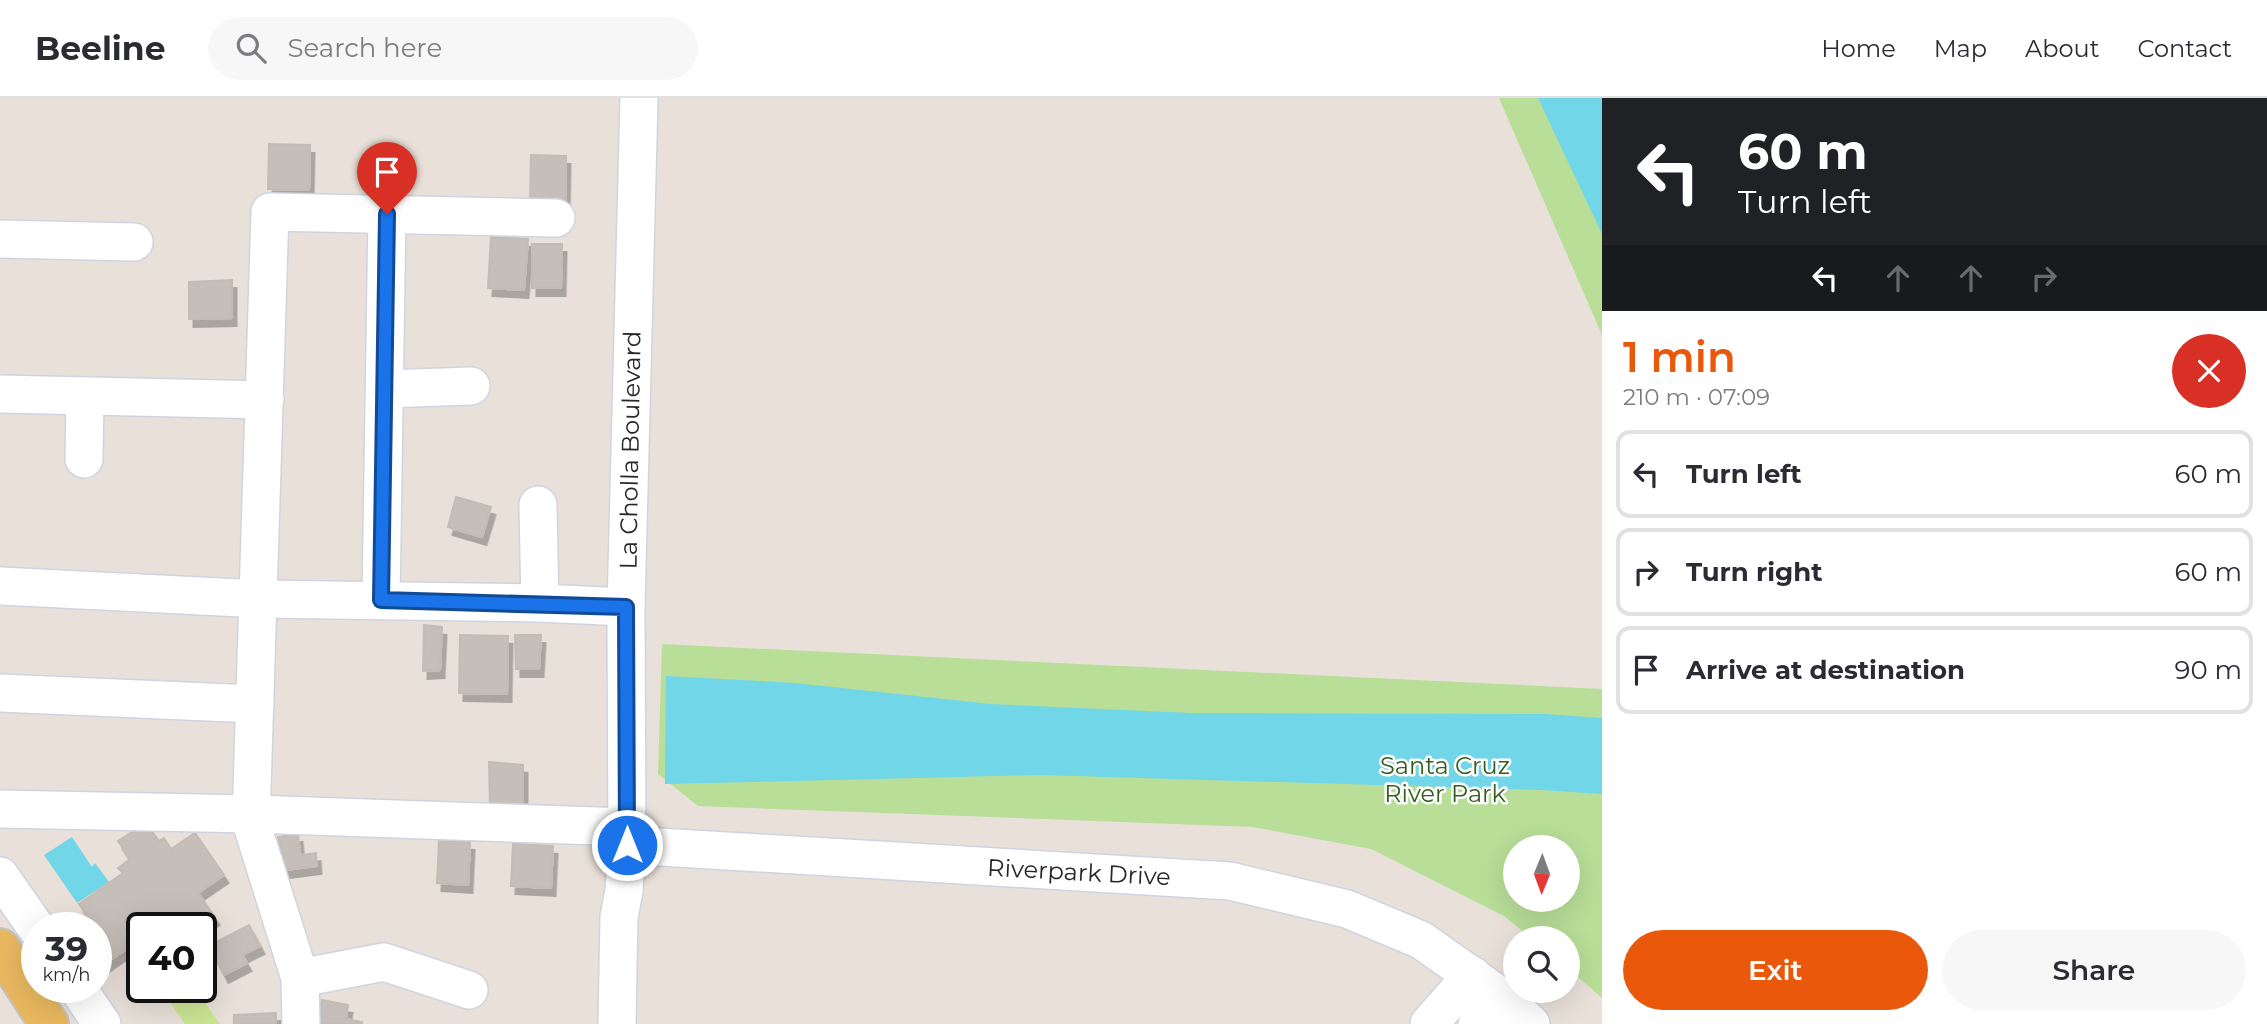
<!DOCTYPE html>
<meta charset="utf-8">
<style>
body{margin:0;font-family:Montserrat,sans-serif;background:#f7f7f7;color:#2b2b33;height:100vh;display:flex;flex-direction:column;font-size:26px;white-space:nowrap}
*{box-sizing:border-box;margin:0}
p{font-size:23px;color:#7c7c81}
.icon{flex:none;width:38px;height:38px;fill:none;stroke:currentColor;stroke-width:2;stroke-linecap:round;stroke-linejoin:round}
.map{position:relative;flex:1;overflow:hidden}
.panel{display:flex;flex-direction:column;background:#fff;width:665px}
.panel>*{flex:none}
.hud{background:#202124;color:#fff;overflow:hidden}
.needle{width:46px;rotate:181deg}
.buttons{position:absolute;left:1503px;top:737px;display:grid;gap:14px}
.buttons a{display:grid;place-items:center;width:77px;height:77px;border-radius:50%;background:#fff;box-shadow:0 7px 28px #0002;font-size:35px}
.speed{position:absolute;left:21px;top:814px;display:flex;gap:14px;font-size:35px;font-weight:700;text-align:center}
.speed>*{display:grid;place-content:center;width:91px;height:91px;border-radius:50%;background:#fff;box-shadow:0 7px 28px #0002;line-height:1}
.speed small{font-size:18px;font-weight:400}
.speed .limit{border:4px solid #111;border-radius:10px;background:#fff;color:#111}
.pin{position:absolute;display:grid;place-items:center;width:60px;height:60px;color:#fff;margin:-72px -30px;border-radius:50% 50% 50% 0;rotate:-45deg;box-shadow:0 0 7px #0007}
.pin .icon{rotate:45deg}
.me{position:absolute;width:77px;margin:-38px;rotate:0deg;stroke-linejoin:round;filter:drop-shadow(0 0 5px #0008)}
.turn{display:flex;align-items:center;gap:24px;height:147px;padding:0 21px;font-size:32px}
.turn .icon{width:91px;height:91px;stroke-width:2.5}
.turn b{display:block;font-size:49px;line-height:60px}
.lanes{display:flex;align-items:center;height:66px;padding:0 21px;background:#0003;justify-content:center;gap:35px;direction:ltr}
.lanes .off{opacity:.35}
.round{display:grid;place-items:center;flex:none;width:74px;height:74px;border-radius:37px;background:#f7f7f7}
.headline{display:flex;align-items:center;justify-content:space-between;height:119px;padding:0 21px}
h1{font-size:42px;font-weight:600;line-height:52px;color:#ea580c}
.cta{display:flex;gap:14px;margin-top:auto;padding:14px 21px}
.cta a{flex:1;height:80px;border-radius:42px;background:#ea580c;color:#fff;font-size:28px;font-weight:600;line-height:80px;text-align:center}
.cta a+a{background:#f7f7f7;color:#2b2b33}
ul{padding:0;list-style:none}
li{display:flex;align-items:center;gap:21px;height:88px;margin:0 14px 10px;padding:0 7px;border:4px solid #e1e1e2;border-radius:14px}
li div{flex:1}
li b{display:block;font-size:26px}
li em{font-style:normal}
header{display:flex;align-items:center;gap:42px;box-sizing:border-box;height:98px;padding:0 35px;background:#fff;border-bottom:2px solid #e1e1e2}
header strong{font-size:33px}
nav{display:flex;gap:38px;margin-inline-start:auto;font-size:24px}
.search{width:490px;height:63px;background:#f7f7f7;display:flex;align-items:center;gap:18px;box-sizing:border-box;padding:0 24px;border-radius:38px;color:#7c7c81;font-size:26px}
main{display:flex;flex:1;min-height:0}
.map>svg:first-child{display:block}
</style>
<header>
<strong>Beeline</strong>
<div class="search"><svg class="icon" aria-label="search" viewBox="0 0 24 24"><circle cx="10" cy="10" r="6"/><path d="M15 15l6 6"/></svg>Search here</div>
<nav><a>Home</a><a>Map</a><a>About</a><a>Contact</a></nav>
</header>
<main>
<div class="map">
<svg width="1602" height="926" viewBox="0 0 1602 926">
<defs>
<filter id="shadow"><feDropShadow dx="4.5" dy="8" stdDeviation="0" flood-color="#0004"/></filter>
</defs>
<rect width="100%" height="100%" fill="#e9e1d9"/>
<!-- green -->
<g fill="#b8de98" fill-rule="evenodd">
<polygon points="1499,0 1602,0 1602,237"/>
<path d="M 662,546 L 1602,591 L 1602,900 L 1568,870 L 1568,840 L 1531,840 L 1504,818 L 1371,751 L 1253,729 L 698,708 L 658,676 ZM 1516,749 L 1568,749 L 1568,802 L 1516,802 Z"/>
</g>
<!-- pitch -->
<polygon fill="#cce594" points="159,889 194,889 220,926 185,926"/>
<!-- water -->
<g fill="#71d6e7">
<polygon points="1538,0 1602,0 1602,136"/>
<polygon points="666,578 795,585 991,606 1191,615 1545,616 1602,620 1602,696 1541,692 1043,677 665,686"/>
<polygon points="72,739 92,769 95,765 109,784 77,805 44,757"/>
</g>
<!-- building -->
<g fill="#c5beb9" stroke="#c4bcb4" stroke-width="2" filter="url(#shadow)">
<polygon points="269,46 310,47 309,92 268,91"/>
<polygon points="531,57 566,58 565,107 530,107"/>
<polygon points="491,139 528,141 524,192 488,190"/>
<polygon points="532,146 562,146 561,190 532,190"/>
<polygon points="232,182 232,220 189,221 189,184"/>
<polygon points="456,399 491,409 482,439 448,429"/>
<polygon points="424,527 442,529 440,572 423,573"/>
<polygon points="460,537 508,538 507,596 459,595"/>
<polygon points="515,537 541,537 539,571 516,571"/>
<polygon points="489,664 523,667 523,711 490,709"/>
<polygon points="146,725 159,743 164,740 171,751 195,735 224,777 198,795 215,819 200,830 162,830 161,827 157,830 142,830 142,840 103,867 96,857 96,830 78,830 90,822 79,806 123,775 118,770 130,761 118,743"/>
<polygon points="298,736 300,757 316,755 317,768 271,774 268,749 280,748 278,739"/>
<polygon points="439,742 470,744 468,787 437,785"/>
<polygon points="513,746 553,748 551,790 511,788"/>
<polygon points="249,827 260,848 242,857 247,865 224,877 209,848"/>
<polygon points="322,902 348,907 346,921 362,924 362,926 316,926"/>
<polygon points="276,915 276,926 234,926 234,917"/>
</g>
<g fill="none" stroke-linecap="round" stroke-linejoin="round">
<!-- minor casing -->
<g stroke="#cfd4e0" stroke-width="40">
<g id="minor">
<polyline points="0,141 134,144"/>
<polyline points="385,291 471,288"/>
<polyline points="0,296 265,302"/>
<polyline points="84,361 85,298"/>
<polyline points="0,488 259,501 540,505 538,407"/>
<polyline points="381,502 387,116"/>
<polyline points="540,505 626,509"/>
<polyline points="0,595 255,606"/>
<polyline points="0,711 251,716 627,729"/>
<polyline points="627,747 1230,783 1347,811 1421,842 1503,900 1531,926"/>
<polyline points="0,778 37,831"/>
<polyline points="300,880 384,864 469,892"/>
<polyline points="77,889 102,926"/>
<polyline points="301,926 300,880 251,724 270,114 556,120"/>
<polyline points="617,926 619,819 624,793 627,747 626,509 639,0"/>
<polyline points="1429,926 1472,877"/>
<polyline points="1477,926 1503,900"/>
</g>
</g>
<!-- major casing -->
<g stroke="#c3c3c3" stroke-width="42">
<polyline id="major" points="0,850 49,926"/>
</g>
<!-- minor -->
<use href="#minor" stroke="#fff" stroke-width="37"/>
<!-- major -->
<use href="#major" stroke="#e8b85f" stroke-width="38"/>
</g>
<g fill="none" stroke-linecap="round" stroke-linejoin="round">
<!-- route casing -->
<g stroke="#114b97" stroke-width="18">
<polyline id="route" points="387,116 381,502 626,509 627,747"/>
</g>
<!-- route -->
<use href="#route" stroke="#1a73e8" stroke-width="12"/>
</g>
<g text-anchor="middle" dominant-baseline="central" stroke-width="5" stroke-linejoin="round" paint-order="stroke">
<!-- street labels -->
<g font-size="24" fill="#272727" stroke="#fff">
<text transform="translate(630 352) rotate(-89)">La Cholla Boulevard</text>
<text transform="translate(1079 774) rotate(3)">Riverpark Drive</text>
</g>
<!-- park labels -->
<g font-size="24" fill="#335f1d" stroke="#fff">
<text x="1445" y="667">Santa Cruz<tspan x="1445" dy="28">River Park</tspan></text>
</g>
</g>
</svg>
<div class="buttons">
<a><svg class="needle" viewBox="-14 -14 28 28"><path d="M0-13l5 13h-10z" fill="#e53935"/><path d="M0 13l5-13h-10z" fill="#7c7c81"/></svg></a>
<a><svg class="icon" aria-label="search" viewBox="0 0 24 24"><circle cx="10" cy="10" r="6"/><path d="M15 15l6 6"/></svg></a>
</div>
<div class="speed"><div>39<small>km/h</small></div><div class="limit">40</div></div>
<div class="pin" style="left:387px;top:116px;background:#d93025"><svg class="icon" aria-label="arrive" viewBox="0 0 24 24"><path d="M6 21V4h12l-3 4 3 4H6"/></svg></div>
<svg class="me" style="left:627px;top:747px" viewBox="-20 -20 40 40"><circle r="17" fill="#1a73e8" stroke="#fff" stroke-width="3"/><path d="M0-11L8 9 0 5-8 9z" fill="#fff"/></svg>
</div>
<section class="panel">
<div class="hud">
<div class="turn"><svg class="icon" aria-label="left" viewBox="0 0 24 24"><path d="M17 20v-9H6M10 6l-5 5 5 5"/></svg><div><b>60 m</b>Turn left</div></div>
<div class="lanes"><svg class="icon" aria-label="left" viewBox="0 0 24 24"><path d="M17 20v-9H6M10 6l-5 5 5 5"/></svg><svg class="icon off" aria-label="ahead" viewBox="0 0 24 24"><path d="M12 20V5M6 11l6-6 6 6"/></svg><svg class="icon off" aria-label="ahead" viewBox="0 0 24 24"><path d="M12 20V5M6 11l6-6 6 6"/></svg><svg class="icon off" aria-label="right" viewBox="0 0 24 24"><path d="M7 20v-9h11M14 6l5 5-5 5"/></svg></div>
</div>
<div class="headline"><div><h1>1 min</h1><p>210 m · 07:09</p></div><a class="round" style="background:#d93025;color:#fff"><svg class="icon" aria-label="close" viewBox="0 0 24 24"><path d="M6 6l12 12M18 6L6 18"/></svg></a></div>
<ul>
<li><svg class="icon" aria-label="left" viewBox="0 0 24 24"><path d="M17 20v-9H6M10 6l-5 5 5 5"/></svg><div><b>Turn left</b></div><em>60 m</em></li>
<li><svg class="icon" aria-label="right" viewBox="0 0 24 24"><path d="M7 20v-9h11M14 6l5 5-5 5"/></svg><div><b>Turn right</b></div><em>60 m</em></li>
<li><svg class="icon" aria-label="arrive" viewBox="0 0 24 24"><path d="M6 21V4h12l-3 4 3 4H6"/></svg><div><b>Arrive at destination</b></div><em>90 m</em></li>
</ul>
<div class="cta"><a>Exit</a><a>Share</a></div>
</section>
</main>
